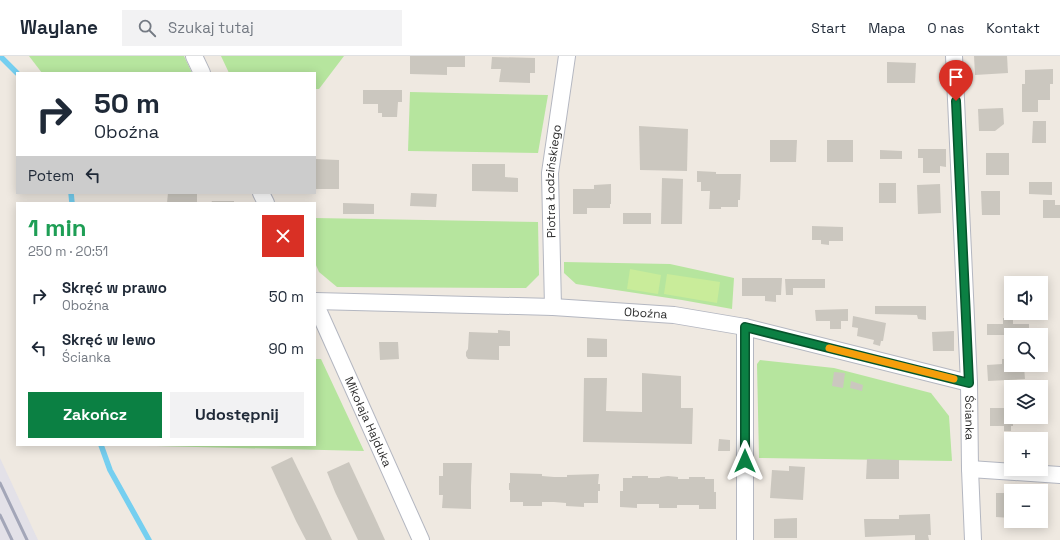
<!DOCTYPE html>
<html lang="pl">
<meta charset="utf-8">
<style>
body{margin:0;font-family:"Space Grotesk",sans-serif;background:#f2f2f3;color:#1f2937;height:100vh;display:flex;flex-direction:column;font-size:15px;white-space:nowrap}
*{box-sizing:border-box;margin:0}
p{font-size:13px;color:#747a83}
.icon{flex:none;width:22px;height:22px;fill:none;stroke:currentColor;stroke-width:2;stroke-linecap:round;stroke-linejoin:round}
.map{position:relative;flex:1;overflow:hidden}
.side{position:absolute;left:16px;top:146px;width:300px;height:244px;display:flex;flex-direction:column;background:#fff;border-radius:0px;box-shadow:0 2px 10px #0003}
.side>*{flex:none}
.guide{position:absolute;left:16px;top:16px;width:300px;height:122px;border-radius:0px;box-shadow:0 2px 10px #0003;background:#fff;color:#1f2937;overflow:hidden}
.fabs{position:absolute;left:1004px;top:220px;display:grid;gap:8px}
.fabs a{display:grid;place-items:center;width:44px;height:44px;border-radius:0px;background:#fff;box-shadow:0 2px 10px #0003;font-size:20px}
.pin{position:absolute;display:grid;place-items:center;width:34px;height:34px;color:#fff;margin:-41px -17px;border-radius:50% 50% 50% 0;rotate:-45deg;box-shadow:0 0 4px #0007}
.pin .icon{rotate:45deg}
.me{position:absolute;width:44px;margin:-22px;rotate:0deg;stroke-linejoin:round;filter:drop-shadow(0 0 3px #0008)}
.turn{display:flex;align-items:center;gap:14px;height:84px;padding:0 12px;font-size:18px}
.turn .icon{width:52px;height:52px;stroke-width:2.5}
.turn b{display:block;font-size:28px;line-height:34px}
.then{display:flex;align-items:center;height:38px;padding:0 12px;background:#0003;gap:8px;font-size:15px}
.round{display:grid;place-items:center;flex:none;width:42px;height:42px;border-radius:0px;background:#f2f2f3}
.head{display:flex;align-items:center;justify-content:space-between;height:68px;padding:0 12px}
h1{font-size:24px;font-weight:700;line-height:30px;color:#1e9e55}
.action{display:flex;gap:8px;margin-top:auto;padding:8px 12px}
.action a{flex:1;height:46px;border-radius:0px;background:#0b8043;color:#fff;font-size:16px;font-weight:700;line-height:46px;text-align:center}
.action a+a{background:#f2f2f3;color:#1f2937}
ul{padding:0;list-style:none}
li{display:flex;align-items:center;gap:12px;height:52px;padding:0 12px}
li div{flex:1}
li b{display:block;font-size:15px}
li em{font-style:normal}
header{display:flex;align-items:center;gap:24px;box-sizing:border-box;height:56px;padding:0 20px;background:#fff;border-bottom:1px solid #e0e1e3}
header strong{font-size:19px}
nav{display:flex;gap:22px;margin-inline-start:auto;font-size:14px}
.search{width:280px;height:36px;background:#f2f2f3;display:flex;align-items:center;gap:10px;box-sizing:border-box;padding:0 14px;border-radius:0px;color:#747a83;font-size:15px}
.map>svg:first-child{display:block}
</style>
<header>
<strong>Waylane</strong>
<div class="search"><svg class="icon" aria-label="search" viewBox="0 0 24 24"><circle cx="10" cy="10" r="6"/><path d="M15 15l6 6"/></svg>Szukaj tutaj</div>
<nav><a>Start</a><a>Mapa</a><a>O nas</a><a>Kontakt</a></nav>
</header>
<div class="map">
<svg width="1060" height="484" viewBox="0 0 1060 484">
<rect width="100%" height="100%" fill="#efe9e1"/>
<!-- industrial -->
<polygon fill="#e3e1e8" points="0,402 38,484 0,484"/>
<!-- green -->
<g fill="#b6e59e">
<polygon points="29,0 184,0 192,17 42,17"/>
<polygon points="221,0 344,0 319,33 315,33 315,17 229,17"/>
<polygon points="410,36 548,39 538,97 408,95"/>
<polygon points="315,162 538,166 539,219 526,232 337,231 319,216 315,207"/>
<polygon points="564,206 670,208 734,222 732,253 682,244 576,228 564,217"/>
<polygon points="315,303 321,303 364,395 156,390 315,389"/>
<polygon points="760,304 834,312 931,337 949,360 952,405 759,402 757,308"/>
</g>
<!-- pitch -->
<g fill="#c9ec9a">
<polygon points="630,213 661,219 658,238 627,233"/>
<polygon points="667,218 720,226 717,247 664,238"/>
</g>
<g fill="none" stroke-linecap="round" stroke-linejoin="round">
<!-- stream -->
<g stroke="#75cff0" stroke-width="5.5">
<polyline points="0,0 17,17"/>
<polyline points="71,137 72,147"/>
<polyline points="101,389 110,414 149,484"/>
</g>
</g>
<!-- building -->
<g fill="#cbc7bf">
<polygon points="410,0 465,0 465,11 447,11 447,19 410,18"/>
<polygon points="974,0 1007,0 1008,17 975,19"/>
<polygon points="492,1 535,2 535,17 530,17 530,27 499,26 501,13 491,13"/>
<polygon points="887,6 916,7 915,27 887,27"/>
<polygon points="1053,13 1053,28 1050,28 1050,44 1038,44 1038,56 1022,56 1022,28 1025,28 1025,14"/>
<polygon points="363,34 402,34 402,46 398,46 397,61 382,61 382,57 378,57 378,48 363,48"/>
<polygon points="1003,52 1004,68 995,75 979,75 978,53"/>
<polygon points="1033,65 1046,65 1046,87 1032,87"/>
<polygon points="639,70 688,73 687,115 640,114"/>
<polygon points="770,84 797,84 796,106 770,106"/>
<rect x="827" y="84" width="26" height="22"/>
<polygon points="918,93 946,93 946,111 940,110 940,117 923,117 923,102 918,102"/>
<polygon points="880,94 902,95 902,103 880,103"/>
<rect x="986" y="97" width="23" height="22"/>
<polygon points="315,103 339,104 339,133 315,133"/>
<polygon points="472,108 505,108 505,121 518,122 518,136 472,135"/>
<polygon points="697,115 716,116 716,118 741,118 740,144 738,144 738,151 721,151 721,153 709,153 710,135 701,135 701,126 697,126"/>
<polygon points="662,122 683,123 682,168 661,168"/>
<polygon points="1029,126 1052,126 1052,139 1029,138"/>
<rect x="879" y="127" width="17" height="20"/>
<polygon points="611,128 611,148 610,148 610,152 587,152 587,158 573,158 573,133 594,133 594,129"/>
<polygon points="940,128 941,157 918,158 917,129"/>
<polygon points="981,135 1000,135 1000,159 982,159"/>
<polygon points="168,137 197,138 197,147 167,147"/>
<polygon points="411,137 437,138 436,151 410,150"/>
<polygon points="1043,144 1055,144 1055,149 1060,149 1060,162 1043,162"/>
<polygon points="212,145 234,145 234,147 211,147"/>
<polygon points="343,147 374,148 374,158 343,158"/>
<rect x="623" y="157" width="28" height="11"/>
<polygon points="812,170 843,171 843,185 829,185 829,189 821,188 821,184 812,184"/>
<polygon points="742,222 782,222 781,239 776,239 776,246 765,245 765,240 742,240"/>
<polygon points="785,223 825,223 825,232 793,232 793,239 786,239"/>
<rect x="1041" y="237" width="2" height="19"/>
<polygon points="875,250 926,250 926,264 918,263 917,259 875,258"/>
<polygon points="848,253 848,265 841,265 841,273 830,273 830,265 816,265 815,254"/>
<polygon points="853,260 886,267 883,285 881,285 880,290 873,288 874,284 857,280 858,272 852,271"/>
<polygon points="1003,262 1013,262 1013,268 1029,268 1029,279 987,279 987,268 1003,268"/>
<polygon points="498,274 510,275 510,290 499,290 499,304 468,303 466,300 466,296 468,293 469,276 498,277"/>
<polygon points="954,275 954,295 933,295 932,276"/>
<polygon points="587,282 607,283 607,301 587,301"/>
<polygon points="379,286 398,286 399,303 380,304"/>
<polygon points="1002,303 1010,303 1010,312 1024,311 1025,323 988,325 987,309 1002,308"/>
<polygon points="834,316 845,317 843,332 832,330"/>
<polygon points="642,317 681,320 681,352 693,352 692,388 583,386 584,322 607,322 606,355 642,356"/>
<polygon points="851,325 863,329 862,335 850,332"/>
<polygon points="990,352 1011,352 1011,361 1034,361 1034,364 1013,364 1013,370 1011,370 1011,375 1004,375 1004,370 990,370"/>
<polygon points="719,383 730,384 730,395 718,395"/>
<polygon points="292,401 318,454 332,484 306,484 296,465 271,411"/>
<polygon points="867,403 899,404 899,423 866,423"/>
<polygon points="349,406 376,464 385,484 358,484 335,436 327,416"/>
<polygon points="443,407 472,407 471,430 471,453 442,452 443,439 439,439 439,420 443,420"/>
<polygon points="789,410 805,411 803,444 770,442 772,414 789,415"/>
<polygon points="510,417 542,418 542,420 554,421 567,421 567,419 599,418 598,428 600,428 600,435 598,435 598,447 584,447 584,451 566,450 566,447 554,446 542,446 542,450 523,450 523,446 510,446 510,434 509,434 509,427 510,427"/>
<polygon points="632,420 648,420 648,422 660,422 660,421 668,420 678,421 678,423 689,423 689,421 705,421 705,423 714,423 714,436 716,436 716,453 699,453 699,449 677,449 677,452 659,452 659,448 637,448 637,452 620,451 620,435 623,435 623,422 632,422"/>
<polygon points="996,437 1005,437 1005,444 1011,444 1011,462 996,461"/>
<polygon points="930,458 931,479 928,479 929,484 915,484 915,479 865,481 864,463 899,463 899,459"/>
<polygon points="797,462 797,482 774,482 774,463"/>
</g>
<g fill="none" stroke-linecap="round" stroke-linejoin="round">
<!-- minor casing -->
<g stroke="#b4b7c1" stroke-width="18">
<g id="minor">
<polyline points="194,0 202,17"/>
<path id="s1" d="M 954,0 L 969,327 L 970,413 L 973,484"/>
<polyline points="261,137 266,147"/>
<path id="s2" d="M 315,245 L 553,251 L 674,259 L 745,271 L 969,327"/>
<path id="s3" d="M 315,247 L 421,484"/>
<path id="s4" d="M 553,251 L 550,117 L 567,0"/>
<polyline points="745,271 745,484"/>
<polyline points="970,413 1060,419"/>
</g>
</g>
<!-- minor -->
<use href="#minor" stroke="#fff" stroke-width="16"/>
<!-- rail -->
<g stroke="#a3a6b8" stroke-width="3">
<polyline points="0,427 27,484"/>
<polyline points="0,459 12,484"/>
</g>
</g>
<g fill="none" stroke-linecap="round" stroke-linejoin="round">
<!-- route casing -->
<g stroke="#07532c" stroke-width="10">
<polyline id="route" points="745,405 745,271 969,327 956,45"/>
</g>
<!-- route -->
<use href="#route" stroke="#0b8043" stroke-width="7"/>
<!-- slow -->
<polyline stroke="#f59e0b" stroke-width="7" points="829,292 954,323"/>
</g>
<g text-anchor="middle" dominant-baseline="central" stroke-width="3.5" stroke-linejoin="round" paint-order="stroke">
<!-- street labels -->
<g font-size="12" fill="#2e2e2e" stroke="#fff">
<text stroke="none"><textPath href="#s4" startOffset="126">Piotra Łodzińskiego</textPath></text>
<text stroke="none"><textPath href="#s2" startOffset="331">Oboźna</textPath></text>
<text stroke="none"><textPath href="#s1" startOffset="362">Ścianka</textPath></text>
<text stroke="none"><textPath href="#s3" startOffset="130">Mikołaja Hajduka</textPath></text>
</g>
</g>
</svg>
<div class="fabs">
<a><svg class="icon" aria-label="sound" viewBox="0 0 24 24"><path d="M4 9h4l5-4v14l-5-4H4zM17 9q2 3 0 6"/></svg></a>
<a><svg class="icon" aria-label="search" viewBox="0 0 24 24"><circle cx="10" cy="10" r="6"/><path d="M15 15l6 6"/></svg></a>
<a><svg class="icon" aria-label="layers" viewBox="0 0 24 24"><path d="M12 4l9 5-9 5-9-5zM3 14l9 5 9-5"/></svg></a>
<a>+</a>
<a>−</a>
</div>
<div class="pin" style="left:956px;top:45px;background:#d93025"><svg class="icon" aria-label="arrive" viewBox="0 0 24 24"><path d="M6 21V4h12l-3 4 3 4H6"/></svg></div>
<svg class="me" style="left:745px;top:405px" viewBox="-20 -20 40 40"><path d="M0-17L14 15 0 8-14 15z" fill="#0b8043" stroke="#fff" stroke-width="4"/></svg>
<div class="guide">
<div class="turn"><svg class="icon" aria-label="right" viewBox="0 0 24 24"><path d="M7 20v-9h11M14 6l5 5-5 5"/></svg><div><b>50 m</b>Oboźna</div></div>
<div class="then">Potem<svg class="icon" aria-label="left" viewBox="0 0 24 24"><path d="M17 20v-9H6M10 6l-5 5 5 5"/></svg></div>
</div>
<section class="side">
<div class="head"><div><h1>1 min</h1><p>250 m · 20:51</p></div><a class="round" style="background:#d93025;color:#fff"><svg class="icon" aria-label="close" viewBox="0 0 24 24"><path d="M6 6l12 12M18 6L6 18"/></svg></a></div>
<ul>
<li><svg class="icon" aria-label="right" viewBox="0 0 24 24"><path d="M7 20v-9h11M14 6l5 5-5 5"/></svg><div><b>Skręć w prawo</b><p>Oboźna</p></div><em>50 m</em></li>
<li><svg class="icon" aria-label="left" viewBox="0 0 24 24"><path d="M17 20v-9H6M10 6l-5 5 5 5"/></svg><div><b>Skręć w lewo</b><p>Ścianka</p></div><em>90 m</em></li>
</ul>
<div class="action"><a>Zakończ</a><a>Udostępnij</a></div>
</section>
</div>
